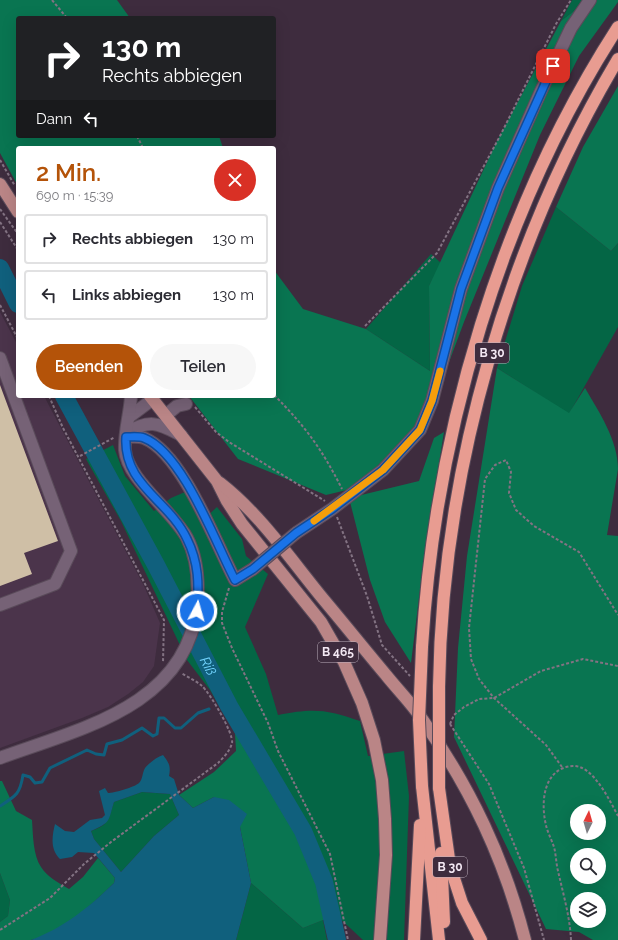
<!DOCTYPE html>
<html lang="de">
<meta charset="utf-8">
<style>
body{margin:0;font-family:Raleway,sans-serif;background:#f7f7f7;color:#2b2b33;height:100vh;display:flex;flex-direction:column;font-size:15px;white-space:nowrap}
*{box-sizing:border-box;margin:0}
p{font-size:13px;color:#7c7c81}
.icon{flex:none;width:22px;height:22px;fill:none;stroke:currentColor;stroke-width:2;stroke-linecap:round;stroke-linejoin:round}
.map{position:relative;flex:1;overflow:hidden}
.side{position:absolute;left:16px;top:146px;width:260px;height:252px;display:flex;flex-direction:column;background:#fff;border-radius:4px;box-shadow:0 4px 16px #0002}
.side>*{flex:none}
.banner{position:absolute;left:16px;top:16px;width:260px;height:122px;border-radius:4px;box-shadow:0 4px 16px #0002;background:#202124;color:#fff;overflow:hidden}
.needle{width:26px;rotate:5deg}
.tools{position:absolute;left:570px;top:804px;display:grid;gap:8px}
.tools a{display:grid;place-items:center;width:36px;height:36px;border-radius:50%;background:#fff;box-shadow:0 4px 16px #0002;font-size:20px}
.pin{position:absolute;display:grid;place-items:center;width:34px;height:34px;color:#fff;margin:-17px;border-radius:8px;box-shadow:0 2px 6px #0006}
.me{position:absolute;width:44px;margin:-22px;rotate:6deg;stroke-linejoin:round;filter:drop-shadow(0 0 3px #0008)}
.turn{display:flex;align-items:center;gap:14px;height:84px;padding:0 20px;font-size:18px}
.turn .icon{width:52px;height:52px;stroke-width:2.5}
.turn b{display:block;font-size:28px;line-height:34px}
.then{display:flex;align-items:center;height:38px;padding:0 20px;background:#0003;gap:8px;font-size:15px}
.round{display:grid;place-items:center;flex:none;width:42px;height:42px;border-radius:21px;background:#f7f7f7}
.headline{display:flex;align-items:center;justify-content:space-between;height:68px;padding:0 20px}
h1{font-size:24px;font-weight:600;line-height:30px;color:#b45309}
.cta{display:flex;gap:8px;margin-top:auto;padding:8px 20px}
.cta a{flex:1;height:46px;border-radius:24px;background:#b45309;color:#fff;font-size:16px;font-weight:600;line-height:46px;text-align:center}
.cta a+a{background:#f7f7f7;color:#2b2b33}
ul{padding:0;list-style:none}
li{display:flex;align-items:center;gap:12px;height:50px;margin:0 8px 6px;padding:0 12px;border:2px solid #e1e1e2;border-radius:4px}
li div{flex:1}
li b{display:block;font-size:15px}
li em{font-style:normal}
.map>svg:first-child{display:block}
</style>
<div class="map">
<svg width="618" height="940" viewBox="0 0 618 940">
<rect width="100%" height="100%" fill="#3e2c3e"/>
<!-- built -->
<polygon fill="#4b344b" points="0,312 18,346 18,396 44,396 144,586 160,623 154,666 143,682 128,694 108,707 82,718 0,748"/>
<!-- green -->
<g fill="#046645">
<polygon points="572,0 588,0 561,21"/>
<polygon points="556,207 611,251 618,243 618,327 569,414 497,368 522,286"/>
<polygon points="431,254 441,263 429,286 430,371 366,329"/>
<path d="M 113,445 L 125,476 L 154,511 L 171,498 L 185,492 L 201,522 L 217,507 L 242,539 L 246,556 L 268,574 L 245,627 L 266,674 L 278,715 C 312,708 327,709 360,721 L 368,756 L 404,751 L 409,796 L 404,940 L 363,940 L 336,915 L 316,840 L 247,728 L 235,733 L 210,690 L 187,660 L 121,521 L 86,459 Z"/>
<path d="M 142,792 L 170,794 L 179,815 L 154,836 L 121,872 L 94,839 L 91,831 C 110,824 108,820 114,802 Z"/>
<polygon points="0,873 10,900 8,916 0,922"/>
<polygon points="251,883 303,928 323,920 327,940 236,940"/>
</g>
<!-- forest -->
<g fill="#097551" fill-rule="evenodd">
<polygon points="0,0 117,0 130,18 18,18 18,136 219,136 223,148 18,148 18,186 0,153"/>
<polygon points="588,0 618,0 618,2 579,56 540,135 464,322 442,381 410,437 351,489 326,495 238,459 189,396 274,396 274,270 303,309 366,329 430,371 429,286 497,141 561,21"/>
<polygon points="618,86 618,243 611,251 556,207 583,147"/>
<path d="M 497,368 L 569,413 L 585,388 C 599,412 618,440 618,469 L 607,535 L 618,536 L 618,940 L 593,940 L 579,932 L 546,929 L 454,737 L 458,648 L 467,556 ZM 577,811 L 599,811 L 599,833 L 577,833 ZM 577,855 L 599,855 L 599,877 L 577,877 ZM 577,899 L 599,899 L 599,921 L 577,921 Z"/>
<polygon points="444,432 424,557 411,663 385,622 370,580 349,498 419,481 434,438"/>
<polygon points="247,728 316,840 336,915 303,928 251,883 240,827 214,797 193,808 179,795 214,772 236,751 235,733"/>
<path d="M 0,781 L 2,781 L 16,811 L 32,820 C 33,835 33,855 41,867 C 47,877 59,883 69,889 L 83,877 L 98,858 L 115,878 L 114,883 C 92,904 62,934 31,940 C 21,940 10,940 0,940 L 0,922 L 8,916 L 10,900 L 0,873 Z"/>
</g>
<!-- water -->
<path fill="#10607d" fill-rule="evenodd" d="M 163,755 C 169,763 171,766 169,776 L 174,779 L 179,795 L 193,808 L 214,797 L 229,800 L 247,814 L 240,827 L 251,883 L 236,940 L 31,940 C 65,927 88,908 114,883 L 115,878 L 94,853 L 78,852 L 72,857 L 60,859 C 50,850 52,836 55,824 L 65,831 L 74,832 L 90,820 L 102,818 L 105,815 L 99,791 L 105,788 L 108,793 C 114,793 135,787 139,783 C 143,779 142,773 145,768 C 149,763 157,757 163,755 ZM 142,792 L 170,794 L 179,815 L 154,836 L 121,872 L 94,839 L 91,831 C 111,822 108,822 114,802 Z"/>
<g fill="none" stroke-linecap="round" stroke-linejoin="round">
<!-- stream -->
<path stroke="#10607d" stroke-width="3" d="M 0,806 C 16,796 20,794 23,775 L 30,777 L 35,783 L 42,782 L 50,768 L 87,750 L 96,754 L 104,755 L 107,744 L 122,740 L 142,728 L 153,736 L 157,734 L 159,718 L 164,718 L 175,728 L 181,728 L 198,713 L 209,709"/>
<!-- river -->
<g stroke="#10607d" stroke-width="18">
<polyline points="0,268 18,304"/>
<path id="s1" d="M 64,396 L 156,565 L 229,706 L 303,831 L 324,882 L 337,940"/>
</g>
</g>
<!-- building -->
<polygon fill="#cfbfa6" points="0,385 58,541 24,553 32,574 0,586"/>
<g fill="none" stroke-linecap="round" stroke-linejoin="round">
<!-- minor casing -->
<g stroke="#5a4b5a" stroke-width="14">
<g id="minor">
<polyline points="0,358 71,551 55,584 0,605"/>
<polyline points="166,415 177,406 186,404"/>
<polyline points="129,417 153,399"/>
<path d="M 127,433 C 150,418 159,424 181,435"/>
<path d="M 126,437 C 132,437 139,436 144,438 C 183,454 216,544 235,580 L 253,569"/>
<polyline points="296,533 332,509 383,470 420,430 432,401 461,289 498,188 541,91 571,28 590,0"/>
<path d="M 0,758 C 79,729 187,706 197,606 C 199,582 198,559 187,538 C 173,511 127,479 125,450 C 124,433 130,414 131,396"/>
</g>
</g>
<!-- major casing -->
<g stroke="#5a4b5a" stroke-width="14">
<g id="major">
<polyline points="0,184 18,212"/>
<polyline points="150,396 217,481 227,501 242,524 321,622 344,662 362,703 374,740 382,780 385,819 386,855 380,940"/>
<path d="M 220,483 C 261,515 291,560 324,600 C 345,625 365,650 386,675 C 398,690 412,704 422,719 C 471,789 504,858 525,940"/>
</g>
</g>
<!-- highway casing -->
<g stroke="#5a4b5a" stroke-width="14">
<g id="highway">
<path d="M 422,647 C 435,433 501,208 618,27"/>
<path d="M 439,687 C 442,471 508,244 618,59"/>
<polyline points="422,786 439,940"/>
<polyline points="439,788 450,866 462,903 481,940"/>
<polyline points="441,853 444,922"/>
<polyline points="414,940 420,825"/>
</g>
</g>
<!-- path -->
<g stroke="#837383" stroke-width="2" stroke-dasharray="3 2" stroke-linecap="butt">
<polyline points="52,0 67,18"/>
<polyline points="137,136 143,148"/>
<polyline points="0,160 15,186"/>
<polyline points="0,209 18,234"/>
<polyline points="0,222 18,250"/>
<polyline points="0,305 18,339"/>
<polyline points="365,326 437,253 500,136 556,24 571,0"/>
<path d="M 274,395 C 305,426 322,449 342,489"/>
<polyline points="49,396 63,428 164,620 163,663"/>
<polyline points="195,407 216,432 229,442 325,501"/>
<polyline points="80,456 115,437"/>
<polyline points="337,517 367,596 382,645 410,676"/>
<polyline points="229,588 222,612 222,623 232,648 268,723 278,751 330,854 348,940"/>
<polyline points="450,724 489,784 524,868 544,940"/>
<polyline points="450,724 454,715 464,707 479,699 494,698 541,671 583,659 618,666"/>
<polyline points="562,767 546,745 494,698 479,679 471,659 469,628 485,479 495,465 506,460 511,472 509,493 516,510 534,526 579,552 618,615"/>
<path d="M 0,930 L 50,898 L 84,864 L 111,842 L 218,763 C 223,758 230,751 232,743 C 234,734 210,693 202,686 C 196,681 188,677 181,673"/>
<path d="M 571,940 C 570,917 563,893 558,871 C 556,863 556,854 554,847 C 552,841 549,835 547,829 C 540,805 542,768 573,766 C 593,765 610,801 618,816"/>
</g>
<!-- minor -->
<use href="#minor" stroke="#766276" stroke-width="12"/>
<!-- major -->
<use href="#major" stroke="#ba8586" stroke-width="12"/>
<!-- highway -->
<use href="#highway" stroke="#e89c91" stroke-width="12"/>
<!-- minor-bridge casing -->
<g stroke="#5a4b5a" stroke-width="14" stroke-linecap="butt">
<polyline id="minor-bridge" points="253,569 296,533"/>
</g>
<!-- highway-bridge casing -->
<g stroke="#5a4b5a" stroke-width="14" stroke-linecap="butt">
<g id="highway-bridge">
<polyline points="422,786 419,720 422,647"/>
<polyline points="439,788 439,687"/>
</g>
</g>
<!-- minor-bridge -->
<use href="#minor-bridge" stroke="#766276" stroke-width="12"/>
<!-- highway-bridge -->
<use href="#highway-bridge" stroke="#e89c91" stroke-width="12"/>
</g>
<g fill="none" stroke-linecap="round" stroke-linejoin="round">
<!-- route casing -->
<g stroke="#114b97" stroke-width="10">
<path id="route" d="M 197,611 C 199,585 199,563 187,539 C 169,500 123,485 126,437 C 132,437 139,436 144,438 C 183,453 216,544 235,580 L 253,569 L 296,533 L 332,509 L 383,470 L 420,430 L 432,401 L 461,289 L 498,188 L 553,66"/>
</g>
<!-- route -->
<use href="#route" stroke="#1a73e8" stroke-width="7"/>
<!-- slow -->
<polyline stroke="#f59e0b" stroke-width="7" points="314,521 383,470 420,430 432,401 440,371"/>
</g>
<g text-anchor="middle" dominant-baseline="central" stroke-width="4" stroke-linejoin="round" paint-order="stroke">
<!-- shield labels -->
<g fill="#3e2c3e" stroke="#bdb0bd" stroke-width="1">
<rect x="475" y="343" width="34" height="20" rx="3"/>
<rect x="318" y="642" width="40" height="20" rx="3"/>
<rect x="433" y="857" width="34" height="20" rx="3"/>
</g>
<g font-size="12" font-weight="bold" fill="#f3e8f3">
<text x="492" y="353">B 30</text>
<text x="338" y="652">B 465</text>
<text x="450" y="867">B 30</text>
</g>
<!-- water labels -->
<g font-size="14" font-style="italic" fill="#6fd0fa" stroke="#3e2c3e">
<text stroke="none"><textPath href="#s1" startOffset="306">Riß</textPath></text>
</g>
</g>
</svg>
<div class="tools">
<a><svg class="needle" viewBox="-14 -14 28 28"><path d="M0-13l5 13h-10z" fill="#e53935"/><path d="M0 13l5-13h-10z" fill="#7c7c81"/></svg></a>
<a><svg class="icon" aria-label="search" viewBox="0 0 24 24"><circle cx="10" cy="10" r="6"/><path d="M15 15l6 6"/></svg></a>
<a><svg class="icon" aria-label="layers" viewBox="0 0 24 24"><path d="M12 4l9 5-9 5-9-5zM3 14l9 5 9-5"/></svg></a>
</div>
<div class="pin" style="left:553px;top:66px;background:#d93025"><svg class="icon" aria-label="arrive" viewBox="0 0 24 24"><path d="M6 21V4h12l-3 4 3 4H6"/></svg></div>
<svg class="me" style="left:197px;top:611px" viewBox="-20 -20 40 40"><circle r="17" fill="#1a73e8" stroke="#fff" stroke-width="3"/><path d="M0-11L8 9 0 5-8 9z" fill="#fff"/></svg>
<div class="banner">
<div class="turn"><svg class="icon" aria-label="right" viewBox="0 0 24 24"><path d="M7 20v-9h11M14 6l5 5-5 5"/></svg><div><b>130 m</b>Rechts abbiegen</div></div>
<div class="then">Dann<svg class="icon" aria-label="left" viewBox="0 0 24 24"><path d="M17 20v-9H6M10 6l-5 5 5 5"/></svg></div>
</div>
<section class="side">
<div class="headline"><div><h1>2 Min.</h1><p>690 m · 15:39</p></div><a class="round" style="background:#d93025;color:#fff"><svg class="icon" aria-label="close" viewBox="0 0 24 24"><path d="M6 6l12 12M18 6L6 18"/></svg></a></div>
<ul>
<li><svg class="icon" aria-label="right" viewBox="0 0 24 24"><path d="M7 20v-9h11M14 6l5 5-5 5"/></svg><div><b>Rechts abbiegen</b></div><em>130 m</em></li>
<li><svg class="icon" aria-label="left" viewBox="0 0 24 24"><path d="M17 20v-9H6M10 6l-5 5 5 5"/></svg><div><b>Links abbiegen</b></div><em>130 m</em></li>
</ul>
<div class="cta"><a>Beenden</a><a>Teilen</a></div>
</section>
</div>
